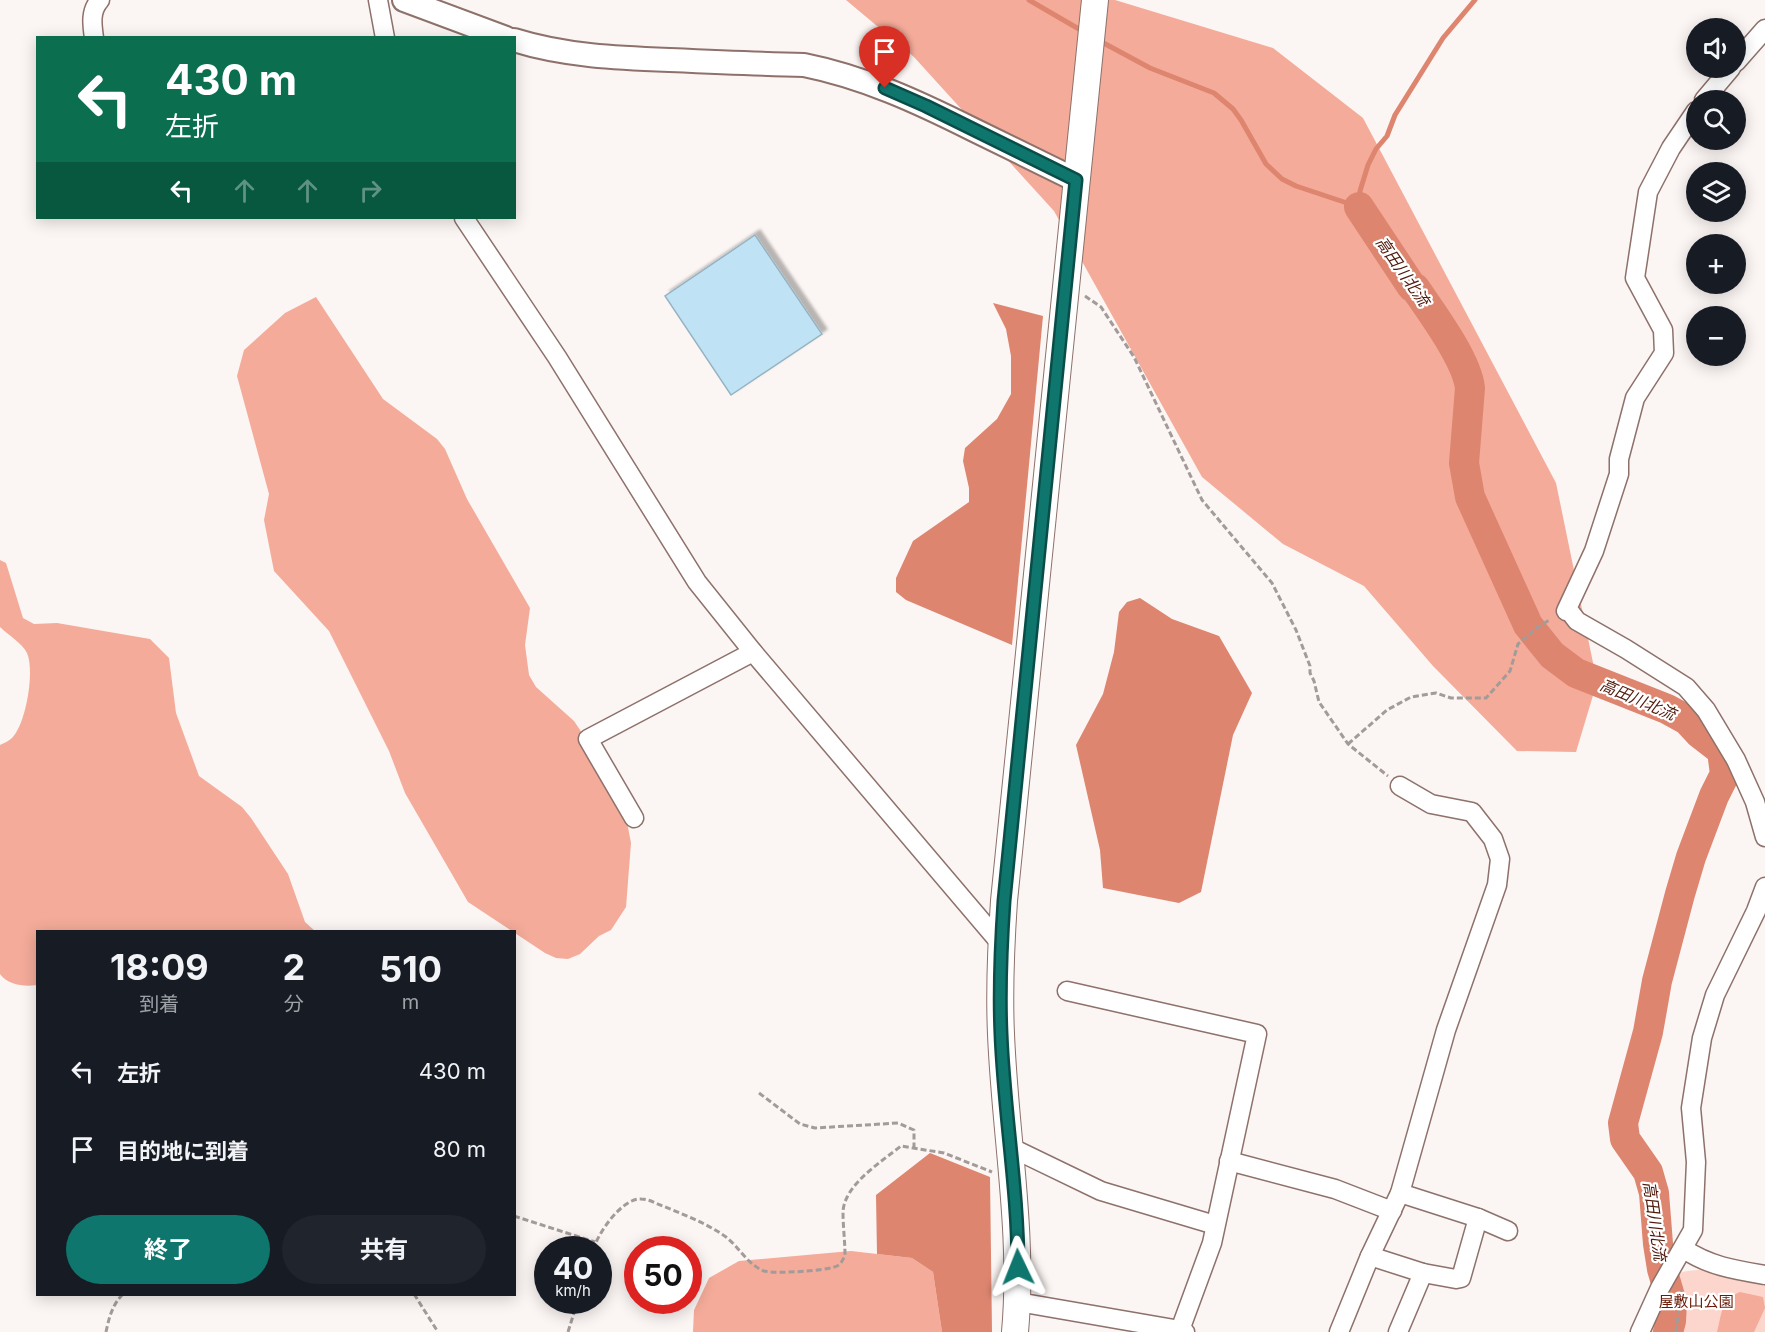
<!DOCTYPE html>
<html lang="ja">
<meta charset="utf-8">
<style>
body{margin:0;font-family:Inter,"Noto Sans JP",sans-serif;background:#20242c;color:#f1f3f6;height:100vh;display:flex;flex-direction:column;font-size:22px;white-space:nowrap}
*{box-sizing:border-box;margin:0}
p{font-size:20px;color:#9ea1a6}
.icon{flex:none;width:33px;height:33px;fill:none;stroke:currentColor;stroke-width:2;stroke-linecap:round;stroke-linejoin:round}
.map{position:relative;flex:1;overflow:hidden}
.sheet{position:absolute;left:36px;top:930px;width:480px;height:366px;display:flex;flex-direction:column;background:#171b24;border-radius:0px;box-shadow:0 3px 15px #0003}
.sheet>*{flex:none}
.guide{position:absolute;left:36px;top:36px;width:480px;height:183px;border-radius:0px;box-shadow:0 3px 15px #0003;background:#0b6e4f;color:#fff;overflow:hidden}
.controls{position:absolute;left:1686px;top:18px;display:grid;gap:12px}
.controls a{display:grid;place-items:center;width:60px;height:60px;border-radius:50%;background:#171b24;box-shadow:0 3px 15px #0003;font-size:30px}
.speed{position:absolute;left:534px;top:1236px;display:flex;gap:12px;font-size:30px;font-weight:700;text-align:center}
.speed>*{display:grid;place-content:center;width:78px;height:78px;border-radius:50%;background:#171b24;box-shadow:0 3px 15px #0003;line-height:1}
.speed small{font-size:15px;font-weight:400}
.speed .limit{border:9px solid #d22;background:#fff;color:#111}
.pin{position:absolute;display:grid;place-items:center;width:51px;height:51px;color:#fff;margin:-62px -26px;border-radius:50% 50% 50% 0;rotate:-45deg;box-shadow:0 0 6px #0007}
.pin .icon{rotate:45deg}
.me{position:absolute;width:66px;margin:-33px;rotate:358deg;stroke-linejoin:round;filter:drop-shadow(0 0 4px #0008)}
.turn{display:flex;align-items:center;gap:21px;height:126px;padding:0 30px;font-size:27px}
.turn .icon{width:78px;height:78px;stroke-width:2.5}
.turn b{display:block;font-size:42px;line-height:51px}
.lanes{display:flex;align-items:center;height:57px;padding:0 30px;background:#0003;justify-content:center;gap:30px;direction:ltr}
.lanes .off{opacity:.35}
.eta{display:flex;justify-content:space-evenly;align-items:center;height:102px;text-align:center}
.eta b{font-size:36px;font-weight:700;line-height:42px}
.action{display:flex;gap:12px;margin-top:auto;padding:12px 30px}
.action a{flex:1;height:69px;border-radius:36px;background:#0f766e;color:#fff;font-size:24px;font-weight:700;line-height:69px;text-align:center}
.action a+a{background:#20242c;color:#f1f3f6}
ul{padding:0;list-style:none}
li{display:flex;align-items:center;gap:18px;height:78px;padding:0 30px}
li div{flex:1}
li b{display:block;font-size:22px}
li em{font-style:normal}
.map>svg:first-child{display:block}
</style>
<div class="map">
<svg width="1765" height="1332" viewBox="0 0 1765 1332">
<defs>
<filter id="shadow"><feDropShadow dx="5" dy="-5" stdDeviation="1.5" flood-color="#0004"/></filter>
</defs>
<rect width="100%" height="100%" fill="#fbf5f3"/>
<!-- green -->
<path fill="#fcd6cd" d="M 1672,1268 L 1679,1273 C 1707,1265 1737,1275 1765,1280 L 1765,1332 L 1646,1332 Z"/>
<!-- forest -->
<g fill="#f4ab99">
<polygon points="846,0 1115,0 1273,48 1363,118 1556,483 1597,682 1576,752 1517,751 1433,666 1364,586 1283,544 1202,477 1054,211 914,57"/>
<polygon points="316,297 383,399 437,439 445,449 467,499 530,608 525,645 529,675 536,687 574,721 621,791 631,843 626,907 611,930 599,936 580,954 568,959 556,958 545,953 468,902 405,793 389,751 329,631 274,571 264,520 269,494 237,376 244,350 285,313"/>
<path d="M 0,560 L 6,563 L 23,618 L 34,624 L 57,623 L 150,639 L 169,658 L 176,713 L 199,776 L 242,807 L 251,818 L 288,874 L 305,922 L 315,931 L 38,932 L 37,985 C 24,987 8,985 0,974 L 0,745 C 4,743 9,741 12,738 C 26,724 35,671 27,653 C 22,643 8,635 0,627 Z"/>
<polygon points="851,1251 912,1258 933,1272 942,1332 693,1332 694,1310 709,1278 739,1261"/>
<path d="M 1740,1292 L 1763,1297 L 1765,1308 L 1754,1332 L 1717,1332 C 1722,1313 1721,1300 1740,1292 Z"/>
</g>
<!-- water -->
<g fill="#dd856f">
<polygon points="993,303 1043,316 1012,645 906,600 896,592 896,578 913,541 969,502 969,488 963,461 965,448 997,419 1011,394 1011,356 1006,329"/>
<polygon points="1140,598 1172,619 1219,636 1252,693 1233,735 1201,892 1179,903 1103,888 1100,850 1076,745 1103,694 1114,652 1119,612 1127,602"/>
<polygon points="930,1153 990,1177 992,1332 942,1332 933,1272 912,1258 877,1254 876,1195"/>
</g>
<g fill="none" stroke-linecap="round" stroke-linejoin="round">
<!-- stream -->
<g stroke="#dd856f" stroke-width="5">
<polyline points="1029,0 1084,32"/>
<polyline points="1098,40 1150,68 1214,93 1233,109 1241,120 1266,164 1282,179 1296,186 1359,207 1360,191 1368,165 1376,149 1387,136 1395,115 1443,38 1475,0"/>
</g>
<!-- river -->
<path stroke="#dd856f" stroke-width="30" d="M 1359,207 L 1412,287 L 1415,288 C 1432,313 1467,360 1470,388 L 1464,463 L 1470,497 L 1528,625 L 1552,655 L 1576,673 L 1667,709 L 1687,720 L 1700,734 L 1722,751 L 1725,774 L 1714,796 L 1691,857 L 1680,894 L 1657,981 L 1648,1032 L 1623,1123 L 1625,1139 L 1648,1172 L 1654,1193 L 1658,1244 L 1662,1269 L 1672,1303 L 1671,1321 L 1668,1332"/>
</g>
<!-- building -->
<polygon fill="#bfe3f5" stroke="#96b3c1" stroke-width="1.5" filter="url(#shadow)" points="755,235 822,334 731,395 665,296"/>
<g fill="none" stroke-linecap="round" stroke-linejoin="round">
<!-- minor casing -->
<g stroke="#8d716a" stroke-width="21">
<g id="minor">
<polyline points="378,0 385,38"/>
<path d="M 94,38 C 92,24 90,11 100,0"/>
<polyline points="1736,62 1765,29"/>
<polyline points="1704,100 1731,68"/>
<polyline points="1696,111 1671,148 1648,192 1635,278 1663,330 1664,353 1635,398 1619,459 1619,474 1594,551 1566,611 1570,612 1577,621 1626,649 1686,687 1706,710 1736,760 1755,802 1765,837"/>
<polyline points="464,218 557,357 697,582 753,652 1001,944"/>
<polyline points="634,818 588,739 753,652"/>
<polyline points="1067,991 1257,1034 1212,1243 1180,1330"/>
<polyline points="1010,1147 1101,1191 1215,1225"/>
<polyline points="1229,1161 1335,1189 1392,1211"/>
<polyline points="1400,1193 1478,1218 1508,1231"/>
<path d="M 1684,1249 C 1709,1266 1735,1270 1765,1275"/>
<polyline points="1370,1256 1423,1273 1456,1279 1461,1278 1478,1218"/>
<polyline points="1018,1302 1180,1330 1185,1332"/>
<polyline points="1339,1332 1370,1256 1400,1193 1446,1030 1497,885 1500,859 1493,839 1472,812 1431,804 1400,786"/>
<polyline points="1398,1332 1423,1273"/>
<polyline points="1640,1332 1660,1288 1693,1230 1696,1162 1691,1108 1702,1038 1715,995 1756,911 1765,887"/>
</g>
</g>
<!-- tertiary casing -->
<g stroke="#8d716a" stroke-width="26">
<g id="tertiary">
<polyline points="404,0 506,38"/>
<path d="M 514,40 C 565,56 618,58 670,60 C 715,62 760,64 804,65 C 864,77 918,102 972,129 C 1007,146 1041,163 1076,180"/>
</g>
</g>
<!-- secondary casing -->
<g stroke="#8d716a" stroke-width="28">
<path id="secondary" d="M 1015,1332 C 1024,1233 1005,1134 1001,1034 C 999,990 1001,945 1004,901 L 1095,0"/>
</g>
<!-- path -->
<g stroke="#a39b99" stroke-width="3" stroke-dasharray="6 3" stroke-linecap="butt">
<polyline points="1085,296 1101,307 1134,357 1202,500 1272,583 1296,630 1310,666 1310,673 1314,681 1319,702 1348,744 1388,776"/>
<polyline points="1348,744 1387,710 1411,697 1436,693 1451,698 1486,698 1510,671 1518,644 1538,627 1551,619"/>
<polyline points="759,1093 800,1124 815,1128 898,1123 914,1130 914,1148"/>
<polyline points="514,1216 595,1242"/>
<path d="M 593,1250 C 598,1233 622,1198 641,1199 C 645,1199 648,1200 651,1201 C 676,1212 704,1221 726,1237 C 739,1247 748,1265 764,1271 C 775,1274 827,1271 837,1266 C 841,1264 843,1260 845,1255 C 845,1241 843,1227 843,1212 C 844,1185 881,1162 901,1146 L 944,1153 L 992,1172"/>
<polyline points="414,1294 438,1332"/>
<path d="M 106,1332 C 109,1318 112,1305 123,1294"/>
<polyline points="568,1332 578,1300"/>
<polyline points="1676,1332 1681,1292 1680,1289"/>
</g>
<!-- minor -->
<use href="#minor" stroke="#fff" stroke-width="18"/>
<!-- tertiary -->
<use href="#tertiary" stroke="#fff" stroke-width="22"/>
<!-- secondary -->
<use href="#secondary" stroke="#fff" stroke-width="26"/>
</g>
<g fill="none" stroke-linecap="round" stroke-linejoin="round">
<!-- route casing -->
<g stroke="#0a4d48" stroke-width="15">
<path id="route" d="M 885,88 L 926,106 L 1076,180 L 1004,901 C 1001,945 999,990 1001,1034 C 1004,1112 1018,1189 1018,1267"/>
</g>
<!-- route -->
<use href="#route" stroke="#0f766e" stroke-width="10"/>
</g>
<g text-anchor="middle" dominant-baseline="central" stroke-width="4.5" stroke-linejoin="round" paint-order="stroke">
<!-- park labels -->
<g font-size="15" fill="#681a06" stroke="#fff">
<text x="1696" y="1301">屋敷山公園</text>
</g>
<!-- water labels -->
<g font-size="16" font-style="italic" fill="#50190c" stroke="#fff">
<text transform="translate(1403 271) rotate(55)">高田川北流</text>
<text transform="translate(1638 699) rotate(23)">高田川北流</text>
<text transform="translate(1655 1221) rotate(82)">高田川北流</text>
</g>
</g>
</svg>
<div class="controls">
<a><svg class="icon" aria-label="sound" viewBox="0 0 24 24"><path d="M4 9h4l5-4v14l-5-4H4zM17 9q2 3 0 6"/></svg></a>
<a><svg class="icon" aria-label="search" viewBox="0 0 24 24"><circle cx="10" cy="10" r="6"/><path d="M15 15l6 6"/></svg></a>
<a><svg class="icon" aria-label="layers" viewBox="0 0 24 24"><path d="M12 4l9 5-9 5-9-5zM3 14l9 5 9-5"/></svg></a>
<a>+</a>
<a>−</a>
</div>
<div class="speed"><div>40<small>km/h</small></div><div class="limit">50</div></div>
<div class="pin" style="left:885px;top:88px;background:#d93025"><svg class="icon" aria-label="arrive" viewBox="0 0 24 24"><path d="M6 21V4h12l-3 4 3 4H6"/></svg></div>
<svg class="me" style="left:1018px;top:1267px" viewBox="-20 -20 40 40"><path d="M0-17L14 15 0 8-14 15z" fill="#0f766e" stroke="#fff" stroke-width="4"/></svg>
<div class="guide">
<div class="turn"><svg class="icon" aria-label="left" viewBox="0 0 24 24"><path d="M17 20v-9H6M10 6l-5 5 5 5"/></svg><div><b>430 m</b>左折</div></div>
<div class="lanes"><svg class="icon" aria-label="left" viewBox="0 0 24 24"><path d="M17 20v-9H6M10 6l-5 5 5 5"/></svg><svg class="icon off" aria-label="ahead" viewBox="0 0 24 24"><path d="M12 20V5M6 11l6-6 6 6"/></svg><svg class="icon off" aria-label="ahead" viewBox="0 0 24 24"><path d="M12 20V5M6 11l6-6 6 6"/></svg><svg class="icon off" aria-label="right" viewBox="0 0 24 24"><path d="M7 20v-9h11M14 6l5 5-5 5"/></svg></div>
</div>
<section class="sheet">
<div class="eta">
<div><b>18:09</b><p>到着</p></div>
<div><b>2</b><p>分</p></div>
<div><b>510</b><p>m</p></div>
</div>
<ul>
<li><svg class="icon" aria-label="left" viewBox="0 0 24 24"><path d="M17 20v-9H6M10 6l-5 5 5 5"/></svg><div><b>左折</b></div><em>430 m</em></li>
<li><svg class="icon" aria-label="arrive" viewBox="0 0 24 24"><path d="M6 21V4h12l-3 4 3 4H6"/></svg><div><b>目的地に到着</b></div><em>80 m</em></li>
</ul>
<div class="action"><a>終了</a><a>共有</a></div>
</section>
</div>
